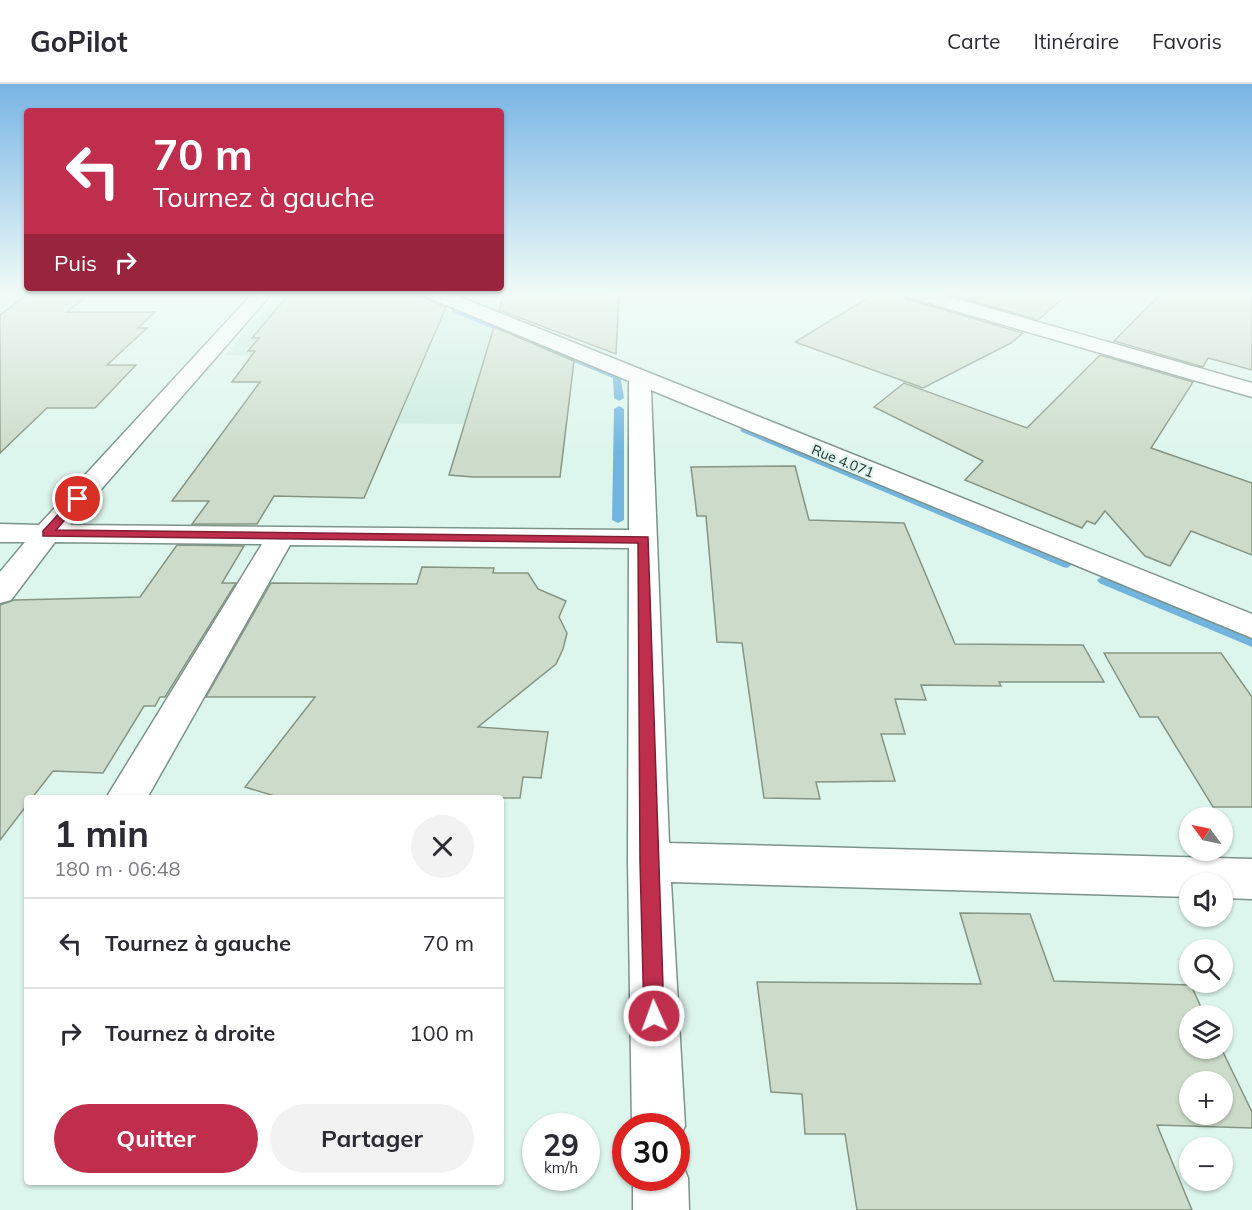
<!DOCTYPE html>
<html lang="fr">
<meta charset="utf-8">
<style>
body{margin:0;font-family:Mulish,sans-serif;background:#f2f2f3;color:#2b2b33;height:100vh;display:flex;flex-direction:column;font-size:22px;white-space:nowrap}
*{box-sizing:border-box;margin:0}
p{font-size:20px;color:#7c7c81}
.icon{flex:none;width:33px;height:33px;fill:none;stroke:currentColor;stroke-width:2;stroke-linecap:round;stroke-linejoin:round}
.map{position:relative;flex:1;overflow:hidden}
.sheet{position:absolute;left:24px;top:711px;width:480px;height:390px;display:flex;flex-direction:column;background:#fff;border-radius:6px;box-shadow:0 2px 4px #0004}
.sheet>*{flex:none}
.banner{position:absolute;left:24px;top:24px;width:480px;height:183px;border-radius:6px;box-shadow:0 2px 4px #0004;background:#bf2f4d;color:#fff;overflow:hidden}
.needle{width:39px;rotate:303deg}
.tools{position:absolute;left:1179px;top:723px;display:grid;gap:12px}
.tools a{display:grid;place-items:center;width:54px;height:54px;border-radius:50%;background:#fff;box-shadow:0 2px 4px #0004;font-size:30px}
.speed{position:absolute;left:522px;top:1029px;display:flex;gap:12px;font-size:30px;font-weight:700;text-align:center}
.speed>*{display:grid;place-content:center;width:78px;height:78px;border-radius:50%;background:#fff;box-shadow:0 2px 4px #0004;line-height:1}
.speed small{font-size:15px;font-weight:400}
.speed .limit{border:9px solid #d22;background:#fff;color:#111}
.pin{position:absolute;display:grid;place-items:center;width:51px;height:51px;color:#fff;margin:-26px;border:3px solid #fff;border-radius:50%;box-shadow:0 2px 6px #0007}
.me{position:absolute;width:66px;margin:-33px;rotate:358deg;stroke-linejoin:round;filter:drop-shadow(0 0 4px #0008)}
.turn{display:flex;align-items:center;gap:21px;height:126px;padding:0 30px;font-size:27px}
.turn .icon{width:78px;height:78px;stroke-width:2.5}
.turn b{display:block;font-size:42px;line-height:51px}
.then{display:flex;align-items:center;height:57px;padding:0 30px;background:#0003;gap:12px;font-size:22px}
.round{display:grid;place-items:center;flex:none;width:63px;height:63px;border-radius:32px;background:#f2f2f3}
.summary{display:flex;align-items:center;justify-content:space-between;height:102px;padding:0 30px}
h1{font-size:36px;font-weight:700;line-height:45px}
.button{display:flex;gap:12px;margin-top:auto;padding:12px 30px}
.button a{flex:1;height:69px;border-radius:36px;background:#bf2f4d;color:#fff;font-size:24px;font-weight:700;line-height:69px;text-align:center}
.button a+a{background:#f2f2f3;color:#2b2b33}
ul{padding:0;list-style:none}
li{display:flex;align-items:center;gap:18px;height:90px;padding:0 30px;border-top:2px solid #e1e1e2}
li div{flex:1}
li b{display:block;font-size:22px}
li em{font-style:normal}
header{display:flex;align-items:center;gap:36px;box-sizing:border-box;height:84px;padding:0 30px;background:#fff;border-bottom:2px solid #e1e1e2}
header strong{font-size:28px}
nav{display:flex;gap:33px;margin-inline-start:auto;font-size:21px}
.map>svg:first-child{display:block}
</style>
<header>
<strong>GoPilot</strong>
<nav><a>Carte</a><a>Itinéraire</a><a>Favoris</a></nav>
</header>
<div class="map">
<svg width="1252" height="1126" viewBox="0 0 1252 1126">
<rect width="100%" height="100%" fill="#ddf6ed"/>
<!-- built -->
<polygon fill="#caece0" points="280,209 404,209 495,246 465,340 319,339 354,275 225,271"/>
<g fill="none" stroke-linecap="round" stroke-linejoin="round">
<!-- stream -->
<g fill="#71b5de" fill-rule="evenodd">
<polygon points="412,209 422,209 442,219 435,221"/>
<polygon points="452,224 458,224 620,291 624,314 619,317 614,314 613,294 452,228"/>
<polygon points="619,322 624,325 624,436 618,439 612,436 614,325"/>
<polygon points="745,343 1071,477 1073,480 1067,484 1063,483 742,348 740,346"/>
<polygon points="1103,492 1252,553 1252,563 1099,499 1097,496"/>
</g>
</g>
<!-- building -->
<g fill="#cddcca" stroke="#869483" stroke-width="1.5" fill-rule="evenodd">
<polygon points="29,209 90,209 67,228 155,228 138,244 147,244 107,281 136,281 95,324 47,324 0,369 0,231"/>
<polygon points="290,209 422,209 426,215 446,223 364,414 274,412 257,440 192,440 209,417 172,417 260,298 232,298 255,267 248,267 259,254 252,254"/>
<polygon points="876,209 903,209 907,215 1023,249 1011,259 923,304 795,258"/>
<polygon points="946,209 1069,209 1038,236"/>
<polygon points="1162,209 1252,209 1252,286 1208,274 1203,283 1114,257"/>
<polygon points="504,210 619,211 616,270 499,226"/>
<polygon points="494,243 574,277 560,393 473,393 449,391"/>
<polygon points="1100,271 1193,298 1151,364 1252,399 1252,471 1191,447 1170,482 1145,472 1105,427 1095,440 1087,437 1082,444 965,396 983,377 874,323 904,299 1027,344"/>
<polygon points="795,382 809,436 904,439 955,560 1083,561 1104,598 999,598 1001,602 921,601 926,616 895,615 905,650 881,650 895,697 816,698 820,715 764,714 742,559 717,558 706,432 697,432 691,383"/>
<polygon points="177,461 244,462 222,499 236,499 165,613 160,613 155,622 144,622 103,689 53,687 32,714 27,714 27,721 0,756 0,521 14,516 140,513"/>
<polygon points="422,483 494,484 493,489 528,489 538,505 566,517 559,533 567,549 563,565 556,580 478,643 548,648 541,694 523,693 520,714 281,714 245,703 315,613 206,613 271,499 417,500"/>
<polygon points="1104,569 1221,569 1252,613 1252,723 1213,723 1158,633 1140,633"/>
<path d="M 960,829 L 1030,830 L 1054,897 L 1191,901 L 1205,932 L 1190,932 L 1190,964 L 1221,964 L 1252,1028 L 1252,1044 L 1157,1041 L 1192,1126 L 857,1126 L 845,1050 L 805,1050 L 802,1010 L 771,1008 L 757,898 L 981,900 ZM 1190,998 L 1222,998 L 1222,1030 L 1190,1030 Z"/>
</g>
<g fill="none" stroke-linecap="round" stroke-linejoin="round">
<!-- minor casing -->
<g stroke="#7c938b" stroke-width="3">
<g id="minor">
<polygon points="253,209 272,209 70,441 629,446 629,297 427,213 424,209 450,209 1252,530 1252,554 651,306 669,759 1252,775 1252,815 1222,814 1222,800 1190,800 1190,813 671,798 685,1042 676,1061 676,1042 632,1042 628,778 629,464 290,461 147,714 106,714 262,460 55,458 11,516 0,519 0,488 25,458 0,458 0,440 39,441"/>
<polygon points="905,209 936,209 1252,299 1252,313 908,213"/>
<polygon points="676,1073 680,1074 688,1094 689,1126 633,1126 633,1094 676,1094"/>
</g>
</g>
<!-- minor -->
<use href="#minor" fill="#fff" fill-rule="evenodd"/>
</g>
<!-- sky -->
<linearGradient id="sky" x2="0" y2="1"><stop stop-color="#78b4e4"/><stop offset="0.57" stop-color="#f0fbf7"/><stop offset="1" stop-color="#f0fbf7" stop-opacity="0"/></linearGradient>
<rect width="1252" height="367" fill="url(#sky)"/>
<!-- route -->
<polygon fill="#bf2f4d" stroke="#7c1f32" stroke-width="1.5" points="78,412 83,415 56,446 648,453 664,932 661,939 654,942 647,939 644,932 640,778 638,459 43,452 43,447 74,413"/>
<g text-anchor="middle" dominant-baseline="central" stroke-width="4.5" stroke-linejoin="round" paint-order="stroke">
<!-- far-street labels -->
<g font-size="14" fill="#28312e" stroke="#ddf6ed">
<text transform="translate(843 377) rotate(22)">Rue 4.071</text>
</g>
</g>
</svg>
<div class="tools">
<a><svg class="needle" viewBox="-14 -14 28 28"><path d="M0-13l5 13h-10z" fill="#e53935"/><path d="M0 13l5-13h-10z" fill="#7c7c81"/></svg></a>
<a><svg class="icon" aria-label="sound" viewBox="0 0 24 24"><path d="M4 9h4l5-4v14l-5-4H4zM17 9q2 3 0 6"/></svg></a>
<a><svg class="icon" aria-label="search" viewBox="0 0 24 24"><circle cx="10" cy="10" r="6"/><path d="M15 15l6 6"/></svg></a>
<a><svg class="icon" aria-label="layers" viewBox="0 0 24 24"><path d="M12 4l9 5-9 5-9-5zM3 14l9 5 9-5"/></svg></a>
<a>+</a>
<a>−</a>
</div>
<div class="speed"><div>29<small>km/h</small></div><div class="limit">30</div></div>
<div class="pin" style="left:78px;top:415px;background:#d93025"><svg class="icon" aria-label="arrive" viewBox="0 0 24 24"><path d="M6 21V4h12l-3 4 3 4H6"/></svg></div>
<svg class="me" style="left:654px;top:932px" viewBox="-20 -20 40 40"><circle r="17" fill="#bf2f4d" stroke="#fff" stroke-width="3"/><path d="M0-11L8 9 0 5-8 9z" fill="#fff"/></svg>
<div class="banner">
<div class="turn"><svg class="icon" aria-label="left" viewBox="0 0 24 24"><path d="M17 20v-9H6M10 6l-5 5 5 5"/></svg><div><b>70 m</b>Tournez à gauche</div></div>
<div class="then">Puis<svg class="icon" aria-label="right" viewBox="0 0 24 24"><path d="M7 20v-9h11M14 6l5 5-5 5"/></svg></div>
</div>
<section class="sheet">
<div class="summary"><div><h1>1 min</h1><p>180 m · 06:48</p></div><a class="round"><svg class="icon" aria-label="close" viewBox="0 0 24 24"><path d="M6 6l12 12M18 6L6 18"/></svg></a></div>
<ul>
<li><svg class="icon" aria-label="left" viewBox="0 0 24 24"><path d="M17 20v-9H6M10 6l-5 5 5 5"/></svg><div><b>Tournez à gauche</b></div><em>70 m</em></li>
<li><svg class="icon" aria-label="right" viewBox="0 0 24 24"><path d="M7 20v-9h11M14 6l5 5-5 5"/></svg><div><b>Tournez à droite</b></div><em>100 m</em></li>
</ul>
<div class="button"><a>Quitter</a><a>Partager</a></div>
</section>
</div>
